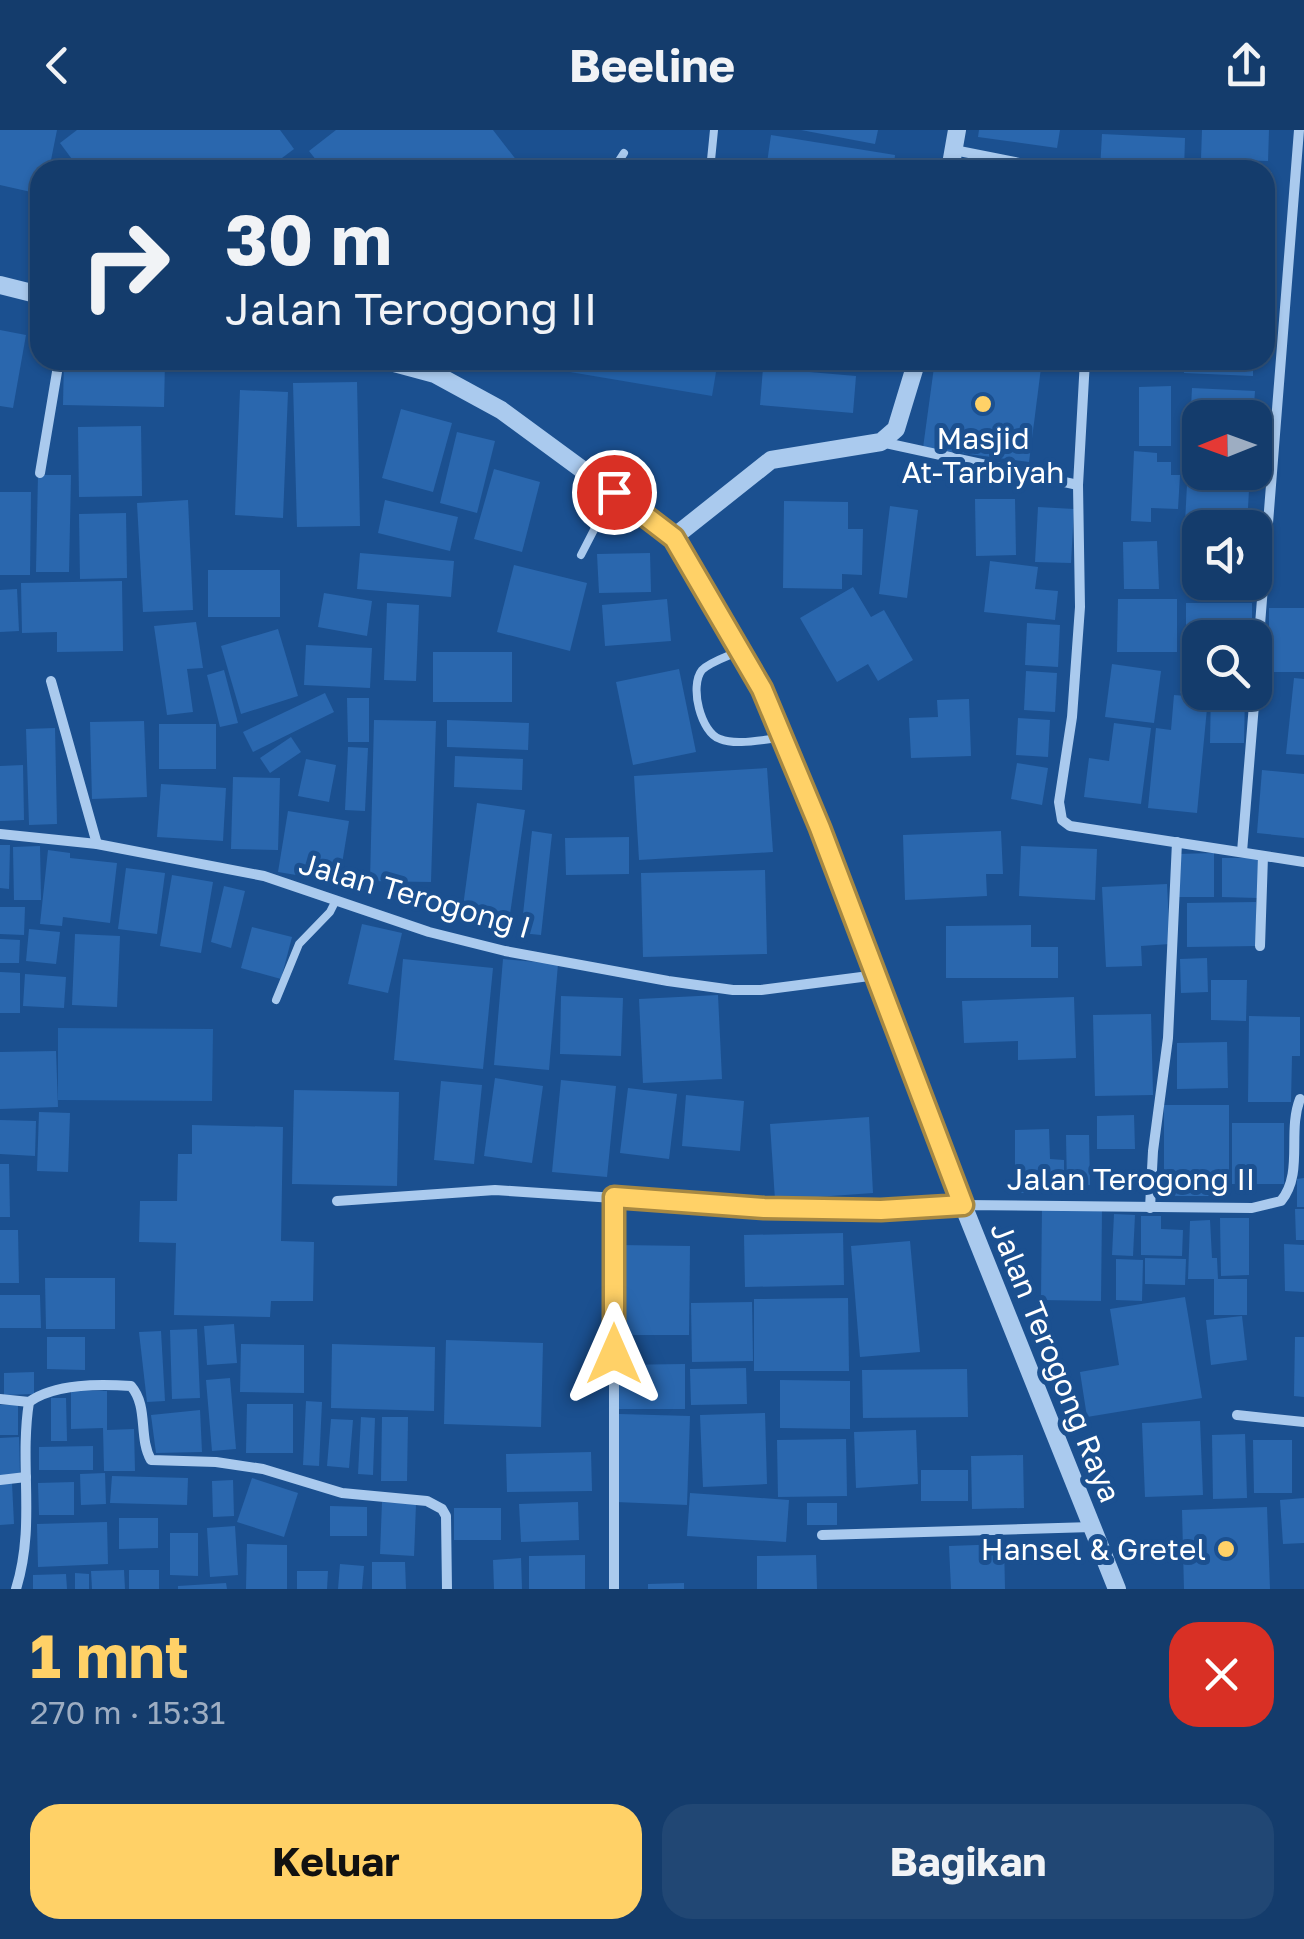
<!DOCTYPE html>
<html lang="id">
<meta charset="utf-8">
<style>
body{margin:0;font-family:"Golos Text",sans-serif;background:#214774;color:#f1f3f6;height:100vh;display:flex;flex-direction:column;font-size:38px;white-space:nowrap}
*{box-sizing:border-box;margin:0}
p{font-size:32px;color:#9dadc2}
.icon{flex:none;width:55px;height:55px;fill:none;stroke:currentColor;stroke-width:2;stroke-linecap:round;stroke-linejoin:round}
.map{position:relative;height:1459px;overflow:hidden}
.side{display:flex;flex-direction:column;background:#143c6c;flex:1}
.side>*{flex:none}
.top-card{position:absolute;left:30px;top:30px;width:1245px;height:210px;border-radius:30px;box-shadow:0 2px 8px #0004,0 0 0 2px #33567f;background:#143c6c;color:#f1f3f6;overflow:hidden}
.needle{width:65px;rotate:269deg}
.tools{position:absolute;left:1182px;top:270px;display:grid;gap:20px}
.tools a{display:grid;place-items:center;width:90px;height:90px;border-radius:20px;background:#143c6c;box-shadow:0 2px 8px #0004,0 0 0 2px #33567f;font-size:50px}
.pin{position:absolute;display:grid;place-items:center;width:85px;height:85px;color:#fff;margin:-42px;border:5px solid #fff;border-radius:50%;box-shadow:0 2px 10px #0007}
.me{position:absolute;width:110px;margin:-55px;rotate:0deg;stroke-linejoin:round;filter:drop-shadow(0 0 8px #0008)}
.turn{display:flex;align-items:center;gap:35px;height:210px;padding:0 30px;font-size:45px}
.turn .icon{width:130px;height:130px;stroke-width:2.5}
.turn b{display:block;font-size:70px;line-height:85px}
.round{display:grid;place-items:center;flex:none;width:105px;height:105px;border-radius:30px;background:#214774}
.summary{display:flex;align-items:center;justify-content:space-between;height:170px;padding:0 30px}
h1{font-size:60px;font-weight:700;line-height:75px;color:#ffd167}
.action{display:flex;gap:20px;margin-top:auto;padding:20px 30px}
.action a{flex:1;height:115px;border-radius:30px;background:#ffd167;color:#111;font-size:40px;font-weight:700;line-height:115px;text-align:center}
.action a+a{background:#214774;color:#f1f3f6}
header{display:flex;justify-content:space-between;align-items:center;height:130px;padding:0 30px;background:#143c6c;font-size:45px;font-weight:700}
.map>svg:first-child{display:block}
</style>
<header><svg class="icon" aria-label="back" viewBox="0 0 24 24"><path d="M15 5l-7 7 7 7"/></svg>Beeline<svg class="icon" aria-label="share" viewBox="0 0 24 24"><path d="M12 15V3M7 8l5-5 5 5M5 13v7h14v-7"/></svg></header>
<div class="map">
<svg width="1304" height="1459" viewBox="0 0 1304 1459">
<rect width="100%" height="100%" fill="#1b5090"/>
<!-- green -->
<g fill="#2462a9">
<polygon points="566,230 718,230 712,266 564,241"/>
<polygon points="58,898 213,899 212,971 58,970"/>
</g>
<!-- building -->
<g fill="#2a67ae">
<polygon points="0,0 57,0 49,40 40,40 40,64 0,55"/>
<polygon points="77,0 280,0 294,19 266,40 80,40 60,13"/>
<polygon points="336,0 493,0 524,40 324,40 309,21"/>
<polygon points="801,0 878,0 875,14"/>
<polygon points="979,0 1060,0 1057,18 978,7"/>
<polygon points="1202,0 1269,0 1268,31 1201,29"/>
<polygon points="1102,4 1185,8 1184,40 1100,40"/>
<polygon points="771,5 895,25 893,40 766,40"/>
<polygon points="1265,41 1272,42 1269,110 1265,110"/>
<polygon points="0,200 26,205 13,278 0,276"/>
<polygon points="64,230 165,230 164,277 63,275"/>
<polygon points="935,230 1042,230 1029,332 923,318"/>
<polygon points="1184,230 1253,230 1253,246 1184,243"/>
<polygon points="763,238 856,246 853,283 760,275"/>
<polygon points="357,252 360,396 297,397 293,253"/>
<polygon points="1171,256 1171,316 1139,316 1139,257"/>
<polygon points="1192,258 1255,261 1253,288 1200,288 1200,342 1250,342 1247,396 1185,393"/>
<polygon points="240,260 288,262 283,388 235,385"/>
<polygon points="401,279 452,293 433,362 382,348"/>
<polygon points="141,296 142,366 79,367 78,297"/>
<polygon points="457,302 495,311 477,383 440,373"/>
<polygon points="1134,321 1157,323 1157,332 1171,332 1171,345 1180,345 1178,379 1151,378 1151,392 1131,391"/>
<polygon points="494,339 540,352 522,422 474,409"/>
<polygon points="38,345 71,345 69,442 36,442"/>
<polygon points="0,362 31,362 30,445 0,445"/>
<polygon points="975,369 1015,369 1016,425 976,426"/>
<polygon points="188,370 193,480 143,482 137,373"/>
<polygon points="385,370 458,387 450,421 378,403"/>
<polygon points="784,371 848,372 848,399 863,399 862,445 842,444 842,459 783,458"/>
<polygon points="890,376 918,380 907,468 879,464"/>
<polygon points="1038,377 1074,379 1071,433 1035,432"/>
<polygon points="126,383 127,448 80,449 79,384"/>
<polygon points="1190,402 1200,402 1200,452 1221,452 1220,463 1189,462"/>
<polygon points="1157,411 1159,459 1124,459 1123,412"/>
<polygon points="360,423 454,431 451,467 357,459"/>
<polygon points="650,423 651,462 599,463 597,424"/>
<polygon points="990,431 1038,437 1035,459 1058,461 1055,490 984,482"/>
<polygon points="514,435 587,453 570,521 497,502"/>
<rect x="208" y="440" width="72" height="47"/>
<polygon points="122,451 123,521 57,522 57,502 22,503 21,453"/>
<polygon points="1223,452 1255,452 1254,467 1223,467"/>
<polygon points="853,457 871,487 884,480 913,530 878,551 868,534 837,552 800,488"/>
<polygon points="17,459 19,501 0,502 0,460"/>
<polygon points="324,463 372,471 367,506 318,497"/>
<polygon points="667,469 671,511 605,516 602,475"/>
<polygon points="1118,469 1177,469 1177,522 1117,522"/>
<polygon points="387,473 419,475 416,551 384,550"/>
<polygon points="1186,473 1252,473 1252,508 1200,508 1200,540 1186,540"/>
<rect x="1269" y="478" width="35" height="64"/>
<polygon points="196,492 203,538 187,539 193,582 167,585 154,496"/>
<polygon points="1027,493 1060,495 1058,537 1025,535"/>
<polygon points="278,499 298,566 241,584 221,516"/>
<polygon points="306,515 372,518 370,558 304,555"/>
<rect x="433" y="522" width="79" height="50"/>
<polygon points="1112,534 1161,541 1154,593 1105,587"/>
<polygon points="679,539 696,622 633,635 616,552"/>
<polygon points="224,540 238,593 220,597 207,545"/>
<polygon points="1026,541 1057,543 1055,582 1024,580"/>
<polygon points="1181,546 1200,546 1200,563 1180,563"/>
<polygon points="1294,548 1304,549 1304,625 1286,624"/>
<polygon points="1211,562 1245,562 1244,613 1210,613"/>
<polygon points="325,563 334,582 253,622 243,602"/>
<polygon points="1174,565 1208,568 1197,683 1148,678 1156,598 1171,600"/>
<polygon points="347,568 369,568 369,612 348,612"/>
<polygon points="969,569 971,626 911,628 909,588 938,587 937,570"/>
<polygon points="1018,588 1050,590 1048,627 1016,625"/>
<polygon points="374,590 436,591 431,752 370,751"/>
<polygon points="447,590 529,593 528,620 447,617"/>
<polygon points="144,591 147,667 92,669 90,592"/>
<polygon points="1114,593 1151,598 1141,674 1084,667 1089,628 1109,631"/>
<rect x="159" y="594" width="57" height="45"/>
<polygon points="55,598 57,694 29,695 26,599"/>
<polygon points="291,607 301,622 270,643 260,628"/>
<polygon points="348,617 368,618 365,681 345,680"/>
<polygon points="455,626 523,629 522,660 454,657"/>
<polygon points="306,629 336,635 329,672 298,666"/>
<polygon points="1017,633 1048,638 1042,675 1011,669"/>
<polygon points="23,635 24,690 0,691 0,636"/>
<polygon points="767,638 773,722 639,730 634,646"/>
<polygon points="1262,640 1304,644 1304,708 1257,703"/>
<polygon points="233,647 280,648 278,720 231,719"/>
<polygon points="161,654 226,658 223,711 157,707"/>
<polygon points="477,673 525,680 509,791 462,784"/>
<polygon points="288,681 349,691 339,752 278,742"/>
<polygon points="532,701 552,704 541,805 521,803"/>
<polygon points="1001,701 1003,744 986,744 987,766 905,770 903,705"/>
<polygon points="629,707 629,744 566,745 565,708"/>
<polygon points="0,715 10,715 9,759 0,758"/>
<polygon points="40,716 41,770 14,770 13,717"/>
<polygon points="1021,716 1097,719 1095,770 1019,766"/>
<polygon points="48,720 70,723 70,728 117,733 110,793 63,787 62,796 40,794"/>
<polygon points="1214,723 1214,767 1178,767 1178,724"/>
<polygon points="1222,728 1259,728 1258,768 1222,767"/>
<polygon points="126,738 165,743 157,804 118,799"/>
<polygon points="765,740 767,824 643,827 641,743"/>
<polygon points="172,745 213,752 201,823 160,816"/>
<polygon points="1167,754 1170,814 1141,816 1142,836 1106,837 1102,757"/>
<polygon points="224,756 245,761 231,818 211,812"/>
<polygon points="1256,772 1257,816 1187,817 1187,773"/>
<polygon points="0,777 25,777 24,805 0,804"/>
<polygon points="362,794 402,803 388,863 348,854"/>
<polygon points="1031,795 1031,817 1058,817 1058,848 946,848 946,796"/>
<polygon points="252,797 292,807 281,849 241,838"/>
<polygon points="29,799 60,802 56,834 26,831"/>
<polygon points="75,804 120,806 117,877 72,875"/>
<polygon points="0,809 20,810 19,833 0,833"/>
<polygon points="1207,828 1208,862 1181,863 1180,829"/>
<polygon points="403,829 493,838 483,939 394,930"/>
<polygon points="503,829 558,834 549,940 494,935"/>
<polygon points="0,842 20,843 20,883 0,883"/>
<polygon points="25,844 66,847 64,878 23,876"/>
<polygon points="1211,850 1247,850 1246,891 1211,890"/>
<polygon points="718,865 722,949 643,953 639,869"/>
<polygon points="561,866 623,868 621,926 560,924"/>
<polygon points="1074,867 1076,928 1018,930 1018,911 964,913 962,871"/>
<polygon points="1151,884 1153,965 1095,966 1093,885"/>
<polygon points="1249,886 1300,887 1300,926 1292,926 1291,972 1248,972"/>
<polygon points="1227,912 1228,958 1177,959 1177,913"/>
<polygon points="56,921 58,977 0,979 0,922"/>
<polygon points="495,948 543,956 532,1033 484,1026"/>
<polygon points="561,950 616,956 607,1047 552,1042"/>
<polygon points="441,951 482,955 474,1034 434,1030"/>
<polygon points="628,958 677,964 669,1029 620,1023"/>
<polygon points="294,960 399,962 397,1056 292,1054"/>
<polygon points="686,965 744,971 740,1021 682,1016"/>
<rect x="1164" y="975" width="65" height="91"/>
<polygon points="39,982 70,983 68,1042 37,1041"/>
<polygon points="1134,985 1135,1019 1097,1019 1097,986"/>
<polygon points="869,987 873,1063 775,1070 770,994"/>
<polygon points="0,990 36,991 35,1026 0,1024"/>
<rect x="1232" y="993" width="52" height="61"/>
<polygon points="192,995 283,997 281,1111 314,1112 313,1171 271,1171 270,1187 174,1185 176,1113 139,1112 140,1071 177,1071 178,1024 192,1024"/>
<polygon points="1049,999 1050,1029 1064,1030 1064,1063 1015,1063 1015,1000"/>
<polygon points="1066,1005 1089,1005 1090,1055 1067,1056"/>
<polygon points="0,1034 9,1034 10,1087 0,1087"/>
<polygon points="1304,1048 1304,1077 1297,1077 1297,1049"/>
<polygon points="1042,1078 1102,1079 1101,1171 1041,1170"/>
<polygon points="1295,1079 1304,1079 1304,1110 1296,1110"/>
<polygon points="1114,1084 1135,1085 1133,1126 1112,1125"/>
<polygon points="1141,1086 1161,1086 1161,1099 1183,1100 1182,1126 1141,1125"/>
<polygon points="1220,1088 1249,1088 1249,1145 1221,1146"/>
<polygon points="1210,1090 1212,1128 1217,1128 1218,1149 1247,1149 1247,1185 1214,1185 1214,1149 1188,1149 1190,1091"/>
<polygon points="0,1100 18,1100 19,1153 0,1153"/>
<polygon points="843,1103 844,1155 745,1157 744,1105"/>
<polygon points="910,1111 920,1222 860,1227 851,1116"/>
<polygon points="1284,1114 1304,1115 1304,1162 1285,1161"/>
<polygon points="619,1115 690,1116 689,1205 618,1205"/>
<polygon points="1145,1128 1186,1129 1185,1155 1145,1154"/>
<polygon points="1116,1129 1143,1130 1142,1171 1116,1170"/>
<polygon points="45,1148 115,1148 115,1199 46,1199"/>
<polygon points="0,1165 40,1165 41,1198 0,1198"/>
<polygon points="1185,1167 1202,1268 1087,1287 1080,1242 1119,1235 1110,1179"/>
<polygon points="848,1168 849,1241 754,1241 754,1169"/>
<polygon points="752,1172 753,1231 692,1232 691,1173"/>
<polygon points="1242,1186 1247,1230 1211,1235 1206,1190"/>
<polygon points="234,1194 237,1233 207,1235 204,1196"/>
<polygon points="197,1199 200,1268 172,1269 170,1200"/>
<polygon points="161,1201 165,1271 147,1272 139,1202"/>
<polygon points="47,1207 85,1207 85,1240 47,1239"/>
<polygon points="1295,1207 1304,1207 1304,1267 1294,1266"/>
<polygon points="446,1210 543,1213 541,1297 444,1294"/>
<polygon points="241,1214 304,1215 304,1263 240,1262"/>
<polygon points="332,1214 435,1217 434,1281 331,1278"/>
<polygon points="685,1234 685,1279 616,1279 615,1235"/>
<polygon points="746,1238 747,1274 691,1275 690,1239"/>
<polygon points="967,1239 968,1287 863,1288 862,1240"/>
<polygon points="34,1242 34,1264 4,1265 4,1243"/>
<polygon points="230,1248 236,1319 212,1321 206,1250"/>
<polygon points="780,1250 850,1251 850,1299 780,1298"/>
<polygon points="71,1260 107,1261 107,1300 134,1299 135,1341 104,1341 103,1298 71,1299"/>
<polygon points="51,1268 66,1268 67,1311 51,1311"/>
<polygon points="306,1271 322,1272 319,1336 303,1335"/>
<polygon points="247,1274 293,1274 293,1323 246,1323"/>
<rect x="0" y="1275" width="18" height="30"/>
<polygon points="200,1280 202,1322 156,1323 151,1285"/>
<polygon points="765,1283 767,1354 703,1357 700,1285"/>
<polygon points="619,1284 690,1286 687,1375 616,1372"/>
<polygon points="361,1287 375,1288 373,1345 358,1344"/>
<polygon points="382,1287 408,1287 407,1351 381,1351"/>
<polygon points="331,1289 353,1290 349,1338 327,1336"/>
<polygon points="1200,1291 1203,1365 1145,1367 1142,1293"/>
<polygon points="916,1300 918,1354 856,1358 854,1302"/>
<polygon points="1245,1304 1247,1368 1213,1369 1212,1305"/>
<polygon points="19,1307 20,1346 0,1346 0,1308"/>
<polygon points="846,1309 847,1366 778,1367 777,1310"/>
<polygon points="1253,1310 1292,1310 1292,1363 1254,1363"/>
<polygon points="93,1316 93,1340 39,1340 39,1317"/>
<polygon points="591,1322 592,1361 507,1362 506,1324"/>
<polygon points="1023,1325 1024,1378 972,1379 971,1326"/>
<rect x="921" y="1340" width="47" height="31"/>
<polygon points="105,1343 106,1374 81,1375 80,1344"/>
<polygon points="112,1346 188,1348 187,1375 110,1373"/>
<polygon points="252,1348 298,1363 284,1407 237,1392"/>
<polygon points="233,1350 234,1386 213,1387 212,1351"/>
<polygon points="74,1352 74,1385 39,1385 38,1353"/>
<polygon points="12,1353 14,1394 0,1395 0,1354"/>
<polygon points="690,1363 789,1370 786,1412 687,1406"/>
<polygon points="1304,1368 1304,1413 1283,1414 1280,1370"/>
<polygon points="382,1372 416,1374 414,1426 380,1424"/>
<polygon points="578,1372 579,1410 521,1412 519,1374"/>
<rect x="807" y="1373" width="30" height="22"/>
<polygon points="330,1376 367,1377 367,1406 330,1406"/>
<polygon points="1267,1377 1270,1459 1184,1459 1182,1380"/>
<rect x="454" y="1378" width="47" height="32"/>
<polygon points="119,1388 158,1388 158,1418 119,1419"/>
<polygon points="107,1392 108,1434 38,1437 37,1394"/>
<polygon points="235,1396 238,1445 210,1447 207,1398"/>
<polygon points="170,1403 198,1403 198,1446 170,1445"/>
<polygon points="247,1414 287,1415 287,1459 246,1459"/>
<polygon points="1004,1414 1005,1459 951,1459 949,1416"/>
<polygon points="585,1425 585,1459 529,1459 529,1426"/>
<polygon points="816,1425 817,1459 757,1459 757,1426"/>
<polygon points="521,1428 522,1459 494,1459 493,1430"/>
<polygon points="372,1432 405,1432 406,1459 372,1459"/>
<polygon points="340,1434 364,1436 362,1459 338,1459"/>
<polygon points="124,1440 125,1459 92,1459 91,1441"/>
<rect x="129" y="1440" width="30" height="19"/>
<polygon points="297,1441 328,1441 327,1459 297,1459"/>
<polygon points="75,1443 89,1444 89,1459 75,1459"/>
<polygon points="66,1444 67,1459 33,1459 33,1445"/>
<polygon points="226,1453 227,1459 178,1459 178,1456"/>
<polygon points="684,1453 684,1459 648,1459 648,1454"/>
</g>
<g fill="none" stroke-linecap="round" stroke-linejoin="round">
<!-- service -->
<g stroke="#aacaee" stroke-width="8">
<polyline points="613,40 624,23"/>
<polyline points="710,40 714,0"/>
<polyline points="581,425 613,363"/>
<path d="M 737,522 C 726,527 710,532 702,540 C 689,556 701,603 720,609 C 737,616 764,609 782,608"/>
<polyline points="276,870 299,814 330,782 336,770"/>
</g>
<!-- minor -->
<g stroke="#aacaee" stroke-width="10">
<polyline points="954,20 1055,40"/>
<polyline points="1085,230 1078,355 1080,477 1072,587 1059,672 1062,690 1070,696 1304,732"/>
<polyline points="881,312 1078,355"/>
<polyline points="40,343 59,230"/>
<polyline points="51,551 97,714"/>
<polyline points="1255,558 1299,0"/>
<polyline points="0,704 97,714 264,746 429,802 505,821 668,851 733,860 761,860 877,845"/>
<polyline points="1242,722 1255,562"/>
<polyline points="1260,816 1263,726"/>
<path d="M 337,1071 L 495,1060 L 764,1078 L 881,1080 L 963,1075 L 1252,1078 L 1281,1071 C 1304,1043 1287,1002 1300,969"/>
<polyline points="1150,1078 1153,1021 1168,908 1177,712"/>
<polyline points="0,1269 29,1272"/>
<path d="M 29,1272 C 55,1253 101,1254 131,1256 C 149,1277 138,1307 151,1330 L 216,1332 L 263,1339 L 342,1363 L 427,1371 L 442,1379 L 446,1386 L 447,1459"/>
<polyline points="1237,1285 1304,1292"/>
<polyline points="0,1350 26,1347"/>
<polyline points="822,1405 1092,1397"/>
<path d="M 16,1459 C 36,1395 19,1336 29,1272"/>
<polyline points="614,1459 614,1067"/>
</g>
<!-- tertiary -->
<g stroke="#aacaee" stroke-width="18">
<polyline points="950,40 957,0"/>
<polyline points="0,155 40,165"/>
<polyline points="383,230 435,244 501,280 674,407 761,559 820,698 963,1075 1117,1459"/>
<polyline points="674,407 771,330 881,312 896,299 917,230"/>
</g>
</g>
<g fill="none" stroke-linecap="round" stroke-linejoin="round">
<!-- route casing -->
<g stroke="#a68843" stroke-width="25">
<polyline id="route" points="614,362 674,408 762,559 820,698 963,1075 881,1080 764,1078 614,1067 614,1224"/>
</g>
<!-- route -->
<use href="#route" stroke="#ffd167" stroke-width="18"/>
</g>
<!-- markers -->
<g fill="#ffd167" stroke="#1b5090" stroke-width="4">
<circle cx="983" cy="274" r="10"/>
<circle cx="1226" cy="1419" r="10"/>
</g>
<g text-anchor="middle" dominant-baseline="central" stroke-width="10" stroke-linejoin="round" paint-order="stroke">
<!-- poi labels -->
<g font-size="30" fill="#fff" stroke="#1b5090">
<text x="983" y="308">Masjid<tspan x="983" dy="34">At-Tarbiyah</tspan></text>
<text x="1206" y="1419" text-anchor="end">Hansel &amp; Gretel</text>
</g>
<!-- street labels -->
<g font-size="30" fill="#fff" stroke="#1b5090">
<text transform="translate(415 765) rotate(16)">Jalan Terogong I</text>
<text x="1131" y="1049">Jalan Terogong II</text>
<text transform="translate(1056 1232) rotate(68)">Jalan Terogong Raya</text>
</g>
</g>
</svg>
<div class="tools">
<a><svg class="needle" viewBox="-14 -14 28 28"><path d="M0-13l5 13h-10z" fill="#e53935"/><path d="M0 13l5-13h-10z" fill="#9dadc2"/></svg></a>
<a><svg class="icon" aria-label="sound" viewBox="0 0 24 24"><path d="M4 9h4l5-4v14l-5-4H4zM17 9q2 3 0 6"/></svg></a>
<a><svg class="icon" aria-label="search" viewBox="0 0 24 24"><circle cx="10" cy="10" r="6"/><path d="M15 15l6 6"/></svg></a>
</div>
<div class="pin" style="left:614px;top:362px;background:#d93025"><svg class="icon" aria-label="arrive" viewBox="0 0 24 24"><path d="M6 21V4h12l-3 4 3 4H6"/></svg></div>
<svg class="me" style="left:614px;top:1224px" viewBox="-20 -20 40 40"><path d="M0-17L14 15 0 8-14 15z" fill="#ffd167" stroke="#fff" stroke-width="4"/></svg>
<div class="top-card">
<div class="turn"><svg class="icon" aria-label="right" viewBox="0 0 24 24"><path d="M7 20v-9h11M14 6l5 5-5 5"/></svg><div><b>30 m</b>Jalan Terogong II</div></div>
</div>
</div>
<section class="side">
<div class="summary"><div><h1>1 mnt</h1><p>270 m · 15:31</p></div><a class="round" style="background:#d93025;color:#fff"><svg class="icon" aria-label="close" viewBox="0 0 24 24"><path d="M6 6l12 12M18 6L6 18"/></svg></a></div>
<div class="action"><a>Keluar</a><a>Bagikan</a></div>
</section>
